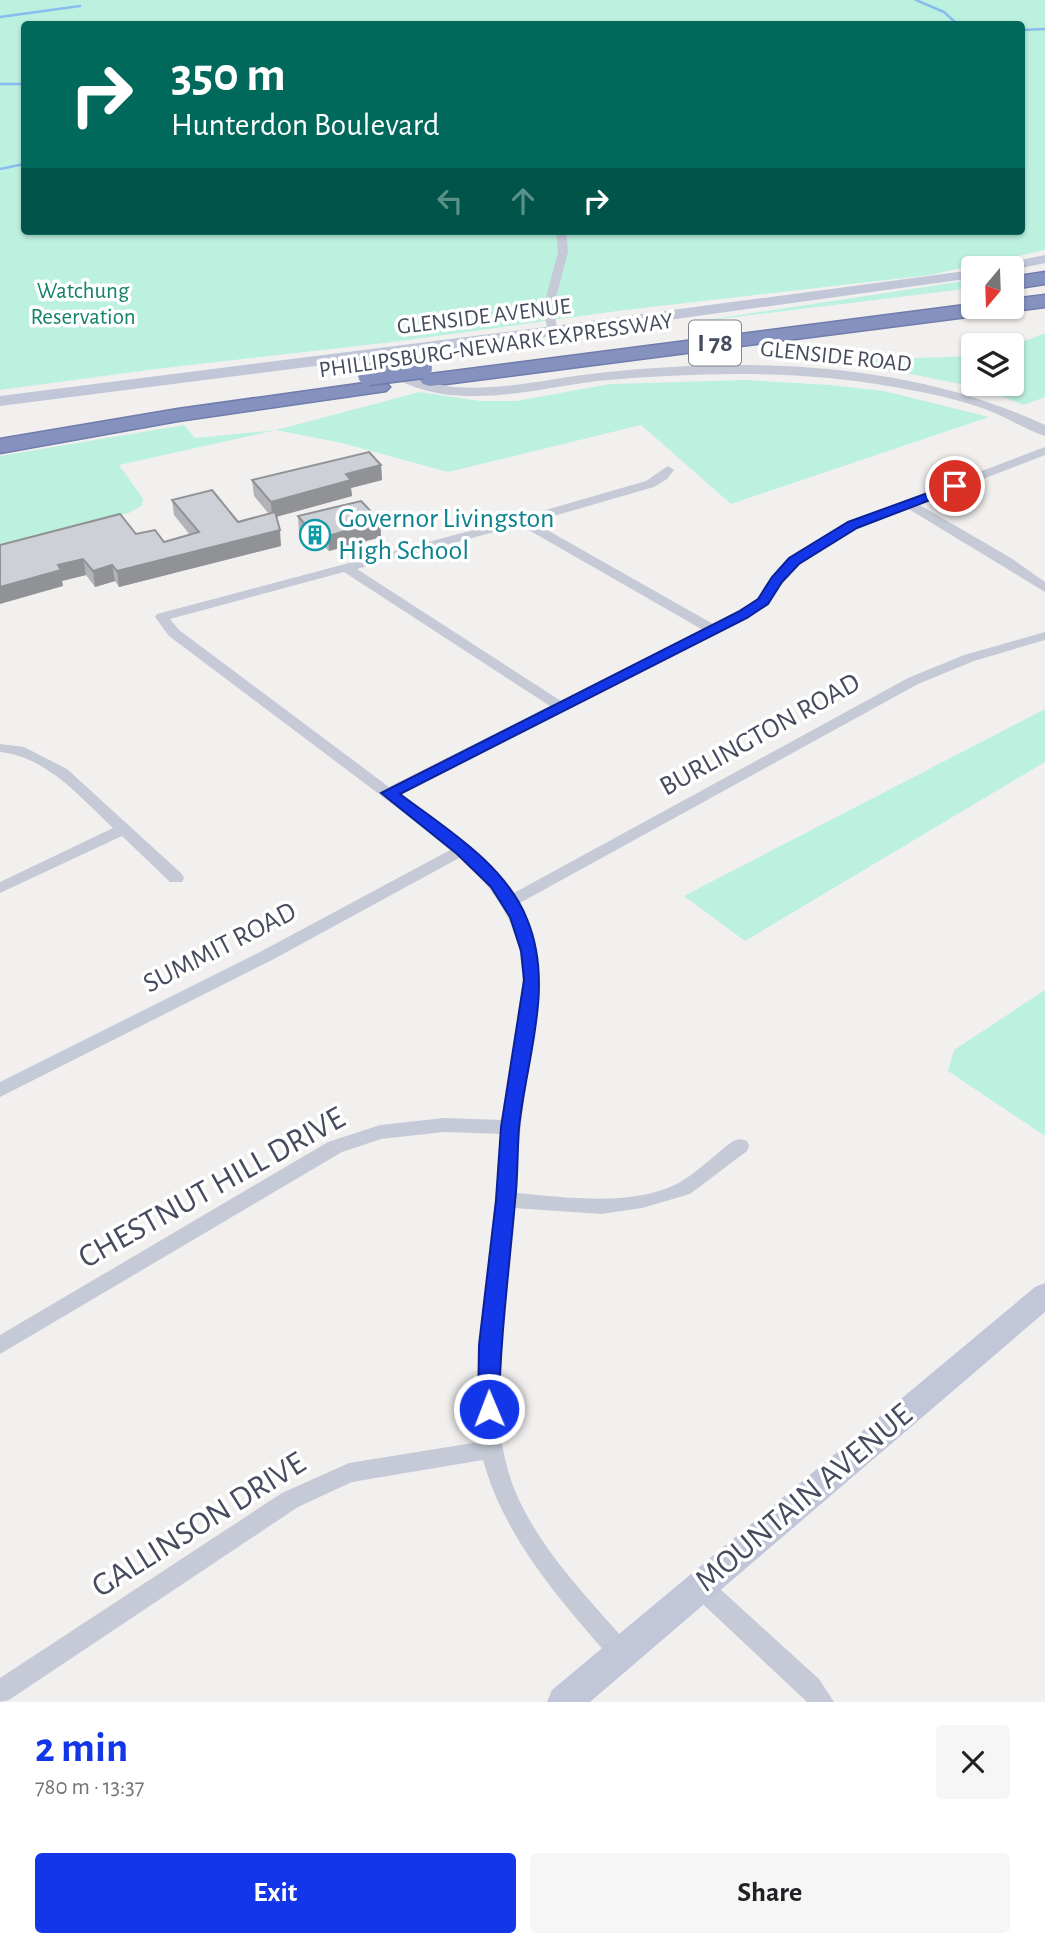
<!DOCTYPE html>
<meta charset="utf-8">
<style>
body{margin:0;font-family:"Alegreya Sans",sans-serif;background:#f6f6f6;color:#202124;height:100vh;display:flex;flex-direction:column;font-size:26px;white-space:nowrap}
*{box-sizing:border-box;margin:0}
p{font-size:23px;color:#757577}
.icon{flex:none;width:38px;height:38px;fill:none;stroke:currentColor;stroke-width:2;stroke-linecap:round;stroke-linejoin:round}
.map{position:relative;height:1702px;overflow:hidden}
.panel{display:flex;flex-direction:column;background:#fff;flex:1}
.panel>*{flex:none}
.hud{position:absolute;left:21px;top:21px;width:1004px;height:214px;border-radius:7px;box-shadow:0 2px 5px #0004;background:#00695c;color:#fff;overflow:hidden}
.needle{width:46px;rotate:199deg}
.controls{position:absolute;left:961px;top:256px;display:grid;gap:14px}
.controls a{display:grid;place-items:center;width:63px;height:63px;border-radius:7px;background:#fff;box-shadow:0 2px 5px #0004;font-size:35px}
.pin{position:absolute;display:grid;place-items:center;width:60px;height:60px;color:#fff;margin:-30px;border:4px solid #fff;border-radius:50%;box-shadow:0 2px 7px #0007}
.me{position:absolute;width:77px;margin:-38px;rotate:359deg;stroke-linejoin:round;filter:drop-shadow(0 0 5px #0008)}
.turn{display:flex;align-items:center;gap:24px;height:147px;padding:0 35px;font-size:32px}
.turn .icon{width:91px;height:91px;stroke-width:2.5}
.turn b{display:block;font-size:49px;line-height:60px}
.lanes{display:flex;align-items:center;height:66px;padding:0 35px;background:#0003;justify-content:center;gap:35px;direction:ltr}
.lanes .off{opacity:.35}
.round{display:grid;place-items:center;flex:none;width:74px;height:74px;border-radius:7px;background:#f6f6f6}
.summary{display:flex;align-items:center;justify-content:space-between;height:119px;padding:0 35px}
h1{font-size:42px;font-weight:700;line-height:52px;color:#1336e8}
.button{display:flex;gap:14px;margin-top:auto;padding:14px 35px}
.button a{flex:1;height:80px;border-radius:7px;background:#1336e8;color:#fff;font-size:28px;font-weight:700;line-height:80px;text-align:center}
.button a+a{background:#f6f6f6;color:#202124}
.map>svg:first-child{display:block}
</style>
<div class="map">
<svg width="1045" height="1702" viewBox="0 0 1045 1702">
<rect width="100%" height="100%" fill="#f2f0ef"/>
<!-- green -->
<g fill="#bcf1df" fill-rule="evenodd">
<path d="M 0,0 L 1045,0 L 1045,250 L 930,275 L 625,310 L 401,341 L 156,369 L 0,390 ZM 24,24 L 1022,24 L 1022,231 L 24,231 Z"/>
<polygon points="973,279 973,288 694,322 964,281"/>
<polygon points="1045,333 1045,397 1024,405 980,388 895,371 806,362 973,356 973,383 1012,383 1012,346"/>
<polygon points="745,380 830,385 884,391 989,417 731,504 641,425 448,472 342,443 276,430 119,465 144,500 141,502 143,505 129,513 0,546 0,456 184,425 195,438 276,430 420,392 480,401 516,401 610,384"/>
<polygon points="1045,709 1045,762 745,941 684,896"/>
<polygon points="1045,990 1045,1136 948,1071 954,1050"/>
</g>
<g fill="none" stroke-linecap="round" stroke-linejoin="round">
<!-- stream -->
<g stroke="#88bdef" stroke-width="2.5">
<polyline points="916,0 944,12 957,24"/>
<polyline points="0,17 80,6"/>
<polyline points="1022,30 1045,29"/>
<polyline points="0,84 24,84"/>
<polyline points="0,169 24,164"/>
</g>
<!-- motorway casing -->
<g stroke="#707cab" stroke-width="3">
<g id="motorway">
<polygon points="1045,272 1045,284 1012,289 1012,277"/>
<polygon points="1045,295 1045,307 430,386 423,384 420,380 423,376 430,374 973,304 973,306 1012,306 1012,299"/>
<polygon points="379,381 386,383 390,387 386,391 178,421 0,453 0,439 178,409"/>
</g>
</g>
<!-- minor -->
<g fill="#c5cad6" fill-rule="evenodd">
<polygon points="556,231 566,231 568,252 553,309 558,331 553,334 548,331 543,309 558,252"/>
<path d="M 1045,447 L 1045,455 L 918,504 L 1011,558 L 1045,582 L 1045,592 L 907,508 L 856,528 L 799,564 L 781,582 L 768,605 L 747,618 L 398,794 L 469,847 L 512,894 L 908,678 L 964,655 L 1045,632 L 1045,640 L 974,661 L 918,684 L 518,904 C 554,965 534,1027 525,1092 C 520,1126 518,1159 515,1193 C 565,1197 631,1207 677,1184 C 697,1173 715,1154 733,1141 L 740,1139 L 747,1141 L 749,1146 L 747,1151 L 690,1194 L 642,1208 L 601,1214 L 514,1208 C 505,1298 479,1418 520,1502 C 546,1556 590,1600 629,1645 L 633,1653 L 629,1661 L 621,1664 L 613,1661 C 560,1600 505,1539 483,1460 L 352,1482 L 298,1507 L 9,1700 L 0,1702 L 0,1678 L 282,1493 L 349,1463 L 479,1442 L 480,1344 L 502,1134 L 444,1132 L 381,1139 L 342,1152 L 0,1354 L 0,1335 L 328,1142 L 380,1125 L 444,1118 L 503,1120 C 516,1008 556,949 461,857 L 272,960 L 0,1097 L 0,1082 L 260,952 L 452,849 L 169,636 L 155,617 L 157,614 L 518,518 L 646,481 L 668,466 L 674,470 L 667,479 L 654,487 L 533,522 L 713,624 L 758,599 L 771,577 L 789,558 L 848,522 ZM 520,525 L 703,630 L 561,701 L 357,569 ZM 344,572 L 550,706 L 389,787 L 179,630 L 170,619 Z"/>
<path d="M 0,744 L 24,747 L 67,769 L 182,874 L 184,878 L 182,882 L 170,882 L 122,836 L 0,893 L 0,882 L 113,828 C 80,797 47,757 0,752 Z"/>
<polygon points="700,1575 708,1578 819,1679 834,1702 807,1702 692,1594 688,1586 692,1578"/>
</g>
<!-- tertiary -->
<path fill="#c5cad6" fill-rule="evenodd" d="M 375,349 C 383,351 388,360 395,365 C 412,378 434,385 454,387 C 506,391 556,377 607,372 C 752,357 911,362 1045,425 L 1045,436 C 1028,431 1013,421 997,414 C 965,400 928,393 894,387 C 801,370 702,372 608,380 C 564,384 521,396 477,396 C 437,397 392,387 368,353 Z"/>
<!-- secondary -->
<g fill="#c1c6d9" fill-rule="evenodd">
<polygon points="1045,255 1045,263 1012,270 1012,268 995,268 997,265"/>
<polygon points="973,270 973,278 553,336 0,406 0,396 553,326"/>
<polygon points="1045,1283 1045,1312 590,1702 547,1702 552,1690 1035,1287"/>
</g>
<!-- motorway -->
<use href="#motorway" fill="#8592bf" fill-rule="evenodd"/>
<!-- motorway-bridge casing -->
<g stroke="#707cab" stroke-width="23" stroke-linecap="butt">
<polyline id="motorway-bridge" points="368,375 422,368"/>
</g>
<!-- motorway-bridge -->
<use href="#motorway-bridge" stroke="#8592bf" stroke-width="20"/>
</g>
<!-- wall -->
<g fill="#b1b3b9">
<polygon points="381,465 382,480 351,488 352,496 276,517 281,546 119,587 115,581 95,587 86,575 62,581 63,586 0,545 136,534 164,542 190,535 174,515 172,500 238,522 269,514 254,496 252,480"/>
<polygon points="298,516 380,521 381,537 329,551 319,541 310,544 299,532"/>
</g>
<!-- shaded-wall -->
<g fill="#909296">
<polygon points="381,465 382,480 351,488 352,496 272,518 271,502 346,474"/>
<polygon points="380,521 381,537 329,551 328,536"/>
<polygon points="317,526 319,541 310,544 308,528"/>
<polygon points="280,530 281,546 119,587 117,571"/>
<polygon points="83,559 86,575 62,581 63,586 0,604 0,587 58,565"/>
<polygon points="112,565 115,581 95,587 93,571"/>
</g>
<!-- building -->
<g fill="#ced0d7" stroke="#909296" stroke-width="2">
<polygon points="369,452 381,465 346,474 351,480 271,502 252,480"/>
<polygon points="212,490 238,522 275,512 280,530 117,571 112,565 93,571 83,559 58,565 61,570 0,587 0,545 120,514 136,534 155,530 164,542 199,532 172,500"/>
<polygon points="361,501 380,521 328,536 317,526 308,528 298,516"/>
</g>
<!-- route -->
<path fill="#1336e8" stroke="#0c2397" stroke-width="2" d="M 955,483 L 961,486 L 959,489 L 857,528 L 799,564 L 782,582 L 768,604 L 747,618 L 400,794 C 445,828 505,864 527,919 C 555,986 526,1059 519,1128 C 517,1153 518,1178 515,1202 C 509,1271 500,1339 499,1409 L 496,1415 L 489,1418 L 481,1415 L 478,1409 L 479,1345 L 496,1200 L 501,1127 L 524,980 L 521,951 L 510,917 L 491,887 L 457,854 L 381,793 L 738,612 L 758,599 L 772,577 L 789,558 L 848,522 Z"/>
<!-- icons -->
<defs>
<g id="building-ring" transform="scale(1.575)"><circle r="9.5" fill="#fff" stroke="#0f9aa8" stroke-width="1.5"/><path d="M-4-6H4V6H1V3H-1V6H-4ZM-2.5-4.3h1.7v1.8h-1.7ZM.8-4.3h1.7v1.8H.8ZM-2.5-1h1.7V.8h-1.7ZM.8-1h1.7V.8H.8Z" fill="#0f9aa8"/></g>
</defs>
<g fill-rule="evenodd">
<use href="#building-ring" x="315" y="535"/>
</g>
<g text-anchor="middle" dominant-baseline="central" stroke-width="7" stroke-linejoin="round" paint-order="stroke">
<!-- far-park labels -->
<g font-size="23" fill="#148269" stroke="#fff">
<text x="83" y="291">Watchung<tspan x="83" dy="26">Reservation</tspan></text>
</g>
<!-- far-street labels -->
<g font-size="23" fill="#464c5d" stroke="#fff">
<text transform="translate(484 317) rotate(-7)">GLENSIDE AVENUE</text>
<text transform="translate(496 346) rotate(-8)">PHILLIPSBURG-NEWARK EXPRESSWAY</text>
<text transform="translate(836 357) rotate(6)">GLENSIDE ROAD</text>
</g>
<!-- shield labels -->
<rect fill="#fff" stroke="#7e828e" stroke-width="2" x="689" y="320.5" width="52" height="45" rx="5"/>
<g font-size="26" font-weight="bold" fill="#464c5d">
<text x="715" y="343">I 78</text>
</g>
<!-- culture labels -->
<g font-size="28" fill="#0d838f" stroke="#fff" text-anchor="start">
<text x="338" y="519">Governor Livingston<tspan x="338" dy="32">High School</tspan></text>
</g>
<!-- street labels -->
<g font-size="28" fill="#464c5d" stroke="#fff">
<text transform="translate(760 735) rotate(-29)">BURLINGTON ROAD</text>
<text transform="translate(220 948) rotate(-27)">SUMMIT ROAD</text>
</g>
<!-- near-street labels -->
<g font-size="33" fill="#464c5d" stroke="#fff">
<text transform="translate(212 1188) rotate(-29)">CHESTNUT HILL DRIVE</text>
<text transform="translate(804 1498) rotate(-40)">MOUNTAIN AVENUE</text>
<text transform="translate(199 1525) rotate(-32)">GALLINSON DRIVE</text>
</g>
</g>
</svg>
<div class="controls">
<a><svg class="needle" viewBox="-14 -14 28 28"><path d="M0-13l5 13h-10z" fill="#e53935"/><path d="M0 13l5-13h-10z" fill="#757577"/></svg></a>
<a><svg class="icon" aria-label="layers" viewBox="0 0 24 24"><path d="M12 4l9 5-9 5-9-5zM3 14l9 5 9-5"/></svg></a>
</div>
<div class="pin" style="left:955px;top:486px;background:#d93025"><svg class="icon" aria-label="arrive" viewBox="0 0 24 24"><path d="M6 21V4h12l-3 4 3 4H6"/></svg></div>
<svg class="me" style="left:489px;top:1409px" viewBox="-20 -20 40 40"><circle r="17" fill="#1336e8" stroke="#fff" stroke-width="3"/><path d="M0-11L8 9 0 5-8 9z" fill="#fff"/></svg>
<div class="hud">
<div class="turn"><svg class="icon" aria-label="right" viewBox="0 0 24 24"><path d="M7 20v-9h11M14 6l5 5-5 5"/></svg><div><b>350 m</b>Hunterdon Boulevard</div></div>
<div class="lanes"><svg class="icon off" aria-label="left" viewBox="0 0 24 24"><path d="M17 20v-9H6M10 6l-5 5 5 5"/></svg><svg class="icon off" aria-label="ahead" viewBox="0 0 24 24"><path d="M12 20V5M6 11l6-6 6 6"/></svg><svg class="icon" aria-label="right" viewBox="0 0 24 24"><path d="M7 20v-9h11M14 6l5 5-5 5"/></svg></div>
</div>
</div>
<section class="panel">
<div class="summary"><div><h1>2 min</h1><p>780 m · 13:37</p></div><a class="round"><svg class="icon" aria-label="close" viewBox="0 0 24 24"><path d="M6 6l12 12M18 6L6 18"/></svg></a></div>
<div class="button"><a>Exit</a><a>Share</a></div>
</section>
